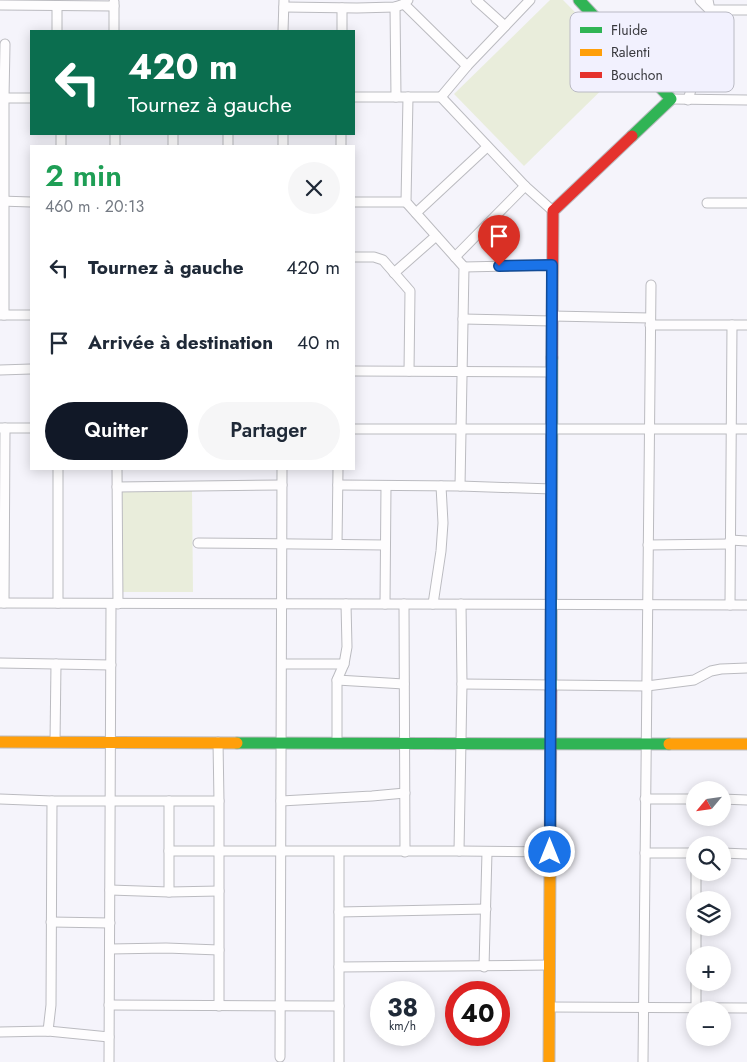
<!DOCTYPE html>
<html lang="fr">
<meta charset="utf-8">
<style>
body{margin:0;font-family:Jost,sans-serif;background:#f6f6f7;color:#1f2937;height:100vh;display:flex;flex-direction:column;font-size:19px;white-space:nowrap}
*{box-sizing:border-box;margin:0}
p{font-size:16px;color:#747a83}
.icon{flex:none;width:28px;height:28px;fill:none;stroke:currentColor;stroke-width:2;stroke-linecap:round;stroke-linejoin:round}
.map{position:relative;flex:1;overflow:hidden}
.drawer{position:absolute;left:30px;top:145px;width:325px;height:325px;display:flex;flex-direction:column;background:#fff;border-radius:0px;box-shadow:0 2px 12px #0003}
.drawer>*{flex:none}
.top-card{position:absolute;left:30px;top:30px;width:325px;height:105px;border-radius:0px;box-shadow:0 2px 12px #0003;background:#0b6e4f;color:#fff;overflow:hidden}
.needle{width:32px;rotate:241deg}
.fabs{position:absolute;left:686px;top:781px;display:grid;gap:10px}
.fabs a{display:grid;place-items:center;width:45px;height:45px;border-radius:50%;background:#fff;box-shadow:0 2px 12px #0003;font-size:25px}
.speed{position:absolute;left:370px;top:981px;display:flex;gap:10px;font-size:25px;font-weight:700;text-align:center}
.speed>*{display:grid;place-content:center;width:65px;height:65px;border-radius:50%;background:#fff;box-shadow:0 2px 12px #0003;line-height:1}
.speed small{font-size:12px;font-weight:400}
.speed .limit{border:8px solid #d22;background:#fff;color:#111}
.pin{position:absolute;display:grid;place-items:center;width:42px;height:42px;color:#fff;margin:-51px -21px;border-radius:50% 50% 50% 0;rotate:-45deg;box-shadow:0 0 5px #0007}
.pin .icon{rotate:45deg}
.me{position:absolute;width:55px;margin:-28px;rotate:0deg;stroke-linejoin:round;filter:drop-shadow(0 0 4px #0008)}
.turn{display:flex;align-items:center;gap:18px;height:105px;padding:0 15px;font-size:22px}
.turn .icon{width:65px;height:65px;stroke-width:2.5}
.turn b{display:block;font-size:35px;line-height:42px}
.round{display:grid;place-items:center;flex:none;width:52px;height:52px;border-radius:26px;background:#f6f6f7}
.head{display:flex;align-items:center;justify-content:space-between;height:85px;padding:0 15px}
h1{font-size:30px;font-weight:600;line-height:38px;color:#1e9e55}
.action{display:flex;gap:10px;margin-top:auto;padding:10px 15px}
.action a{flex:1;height:58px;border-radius:30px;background:#111827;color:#fff;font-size:20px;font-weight:600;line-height:58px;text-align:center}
.action a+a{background:#f6f6f7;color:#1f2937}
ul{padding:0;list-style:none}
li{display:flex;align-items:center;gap:15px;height:75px;padding:0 15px}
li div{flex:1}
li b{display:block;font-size:19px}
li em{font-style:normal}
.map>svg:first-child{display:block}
</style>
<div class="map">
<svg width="747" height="1062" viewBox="0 0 747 1062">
<rect width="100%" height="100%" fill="#f5f4fb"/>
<!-- green -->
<g fill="#e9eddb">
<polygon points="550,0 563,0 627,65 524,166 454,94"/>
<polygon points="121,491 192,491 193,592 122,592"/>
</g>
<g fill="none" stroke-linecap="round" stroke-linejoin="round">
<!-- street casing -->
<g stroke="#bbbbc0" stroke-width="11">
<g id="street">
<polyline points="476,0 505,26"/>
<polyline points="700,0 710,10 747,10"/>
<polyline points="114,2 114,31"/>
<polyline points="404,4 467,66"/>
<polyline points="0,5 114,6"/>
<polyline points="284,7 357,8 395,7 404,4 408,0"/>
<polyline points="395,7 396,97"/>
<polyline points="57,31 57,6"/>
<polyline points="283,31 284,0"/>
<polyline points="342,31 342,8"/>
<polyline points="354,97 441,97 525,186 553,211"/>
<polyline points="408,97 406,202 464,267 460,486"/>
<polyline points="441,97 467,66 530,0"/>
<polyline points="0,98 31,98"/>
<polyline points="671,99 747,100"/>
<polyline points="688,100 710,24 710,10 708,0"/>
<polyline points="115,134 115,146"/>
<polyline points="173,134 173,146"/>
<polyline points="228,134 228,146"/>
<polyline points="61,146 61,134"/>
<polyline points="283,146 283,134"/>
<polyline points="341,146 341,134"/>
<polyline points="0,201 31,202"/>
<polyline points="354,202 406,202"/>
<polyline points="707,203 747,203"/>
<polyline points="416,213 487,147"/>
<polyline points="354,257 374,257 383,260 410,291 409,371"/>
<polyline points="455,257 525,186"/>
<polyline points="464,267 552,265"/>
<polyline points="394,273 436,236"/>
<polyline points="0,315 31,315"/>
<polyline points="4,315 4,98 5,44"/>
<polyline points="552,316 650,318"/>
<polyline points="463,319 552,321"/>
<polyline points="650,325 747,325"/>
<polyline points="0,370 31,369"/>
<polyline points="354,371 552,372"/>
<polyline points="0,428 31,428"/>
<polyline points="354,429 747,429"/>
<polyline points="58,469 58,603"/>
<polyline points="117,469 118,604"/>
<polyline points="338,485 460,486 552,489"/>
<polyline points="117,487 282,485"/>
<polyline points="730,540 747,541"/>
<polyline points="198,543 385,545"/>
<polyline points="337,544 338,469"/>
<polyline points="648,545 730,544"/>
<polyline points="0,603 747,605"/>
<polyline points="4,603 5,428"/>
<polyline points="385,604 386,486"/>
<polyline points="404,604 405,852"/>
<polyline points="433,604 441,551 443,523 441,486"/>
<polyline points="730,605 732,325"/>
<polyline points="0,663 111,665"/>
<polyline points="282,664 344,664"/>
<polyline points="337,680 404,684"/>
<polyline points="462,684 647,686 694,680 711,671 721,669 747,668"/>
<polyline points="55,742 56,664"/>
<polyline points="218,742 219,801 219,1006"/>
<polyline points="337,743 337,680 344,664 347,647 346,604"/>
<polyline points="0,799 52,801 219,801"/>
<polyline points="645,799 695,799"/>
<polyline points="722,799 747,800"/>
<polyline points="281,801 372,796 405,793"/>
<polyline points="169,851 459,851 550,852"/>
<polyline points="459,851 462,684 461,604"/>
<polyline points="339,852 339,1062"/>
<polyline points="645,853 695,853"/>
<polyline points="722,853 747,854"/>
<polyline points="696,872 696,900"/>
<polyline points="110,890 169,892 219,891"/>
<polyline points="169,892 169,801"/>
<polyline points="339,912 486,909"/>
<polyline points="51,922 110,923"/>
<polyline points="696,928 696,955"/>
<polyline points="110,949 166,948 219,950"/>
<polyline points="339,967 550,965"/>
<polyline points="484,967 487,852"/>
<polyline points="696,982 696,1008"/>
<polyline points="109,1005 339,1006"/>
<polyline points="550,1007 747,1008"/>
<polyline points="48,1031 51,1005 52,801"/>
<polyline points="0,1032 48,1031 109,1037"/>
<polyline points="280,1057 282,469"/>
<polyline points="109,1062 111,604"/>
<polyline points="643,1062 651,285"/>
</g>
</g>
<!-- fast casing -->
<g stroke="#bbbbc0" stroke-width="13">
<g id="fast">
<polyline points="579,0 671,99 632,136"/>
<polyline points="551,690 552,358"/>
<polyline points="237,743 669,744"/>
</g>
</g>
<!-- slow casing -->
<g stroke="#bbbbc0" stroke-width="13">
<g id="slow">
<polyline points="0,742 237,743"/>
<polyline points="669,744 747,744"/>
<polyline points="549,1062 550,869"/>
</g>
</g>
<!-- jam casing -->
<g stroke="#bbbbc0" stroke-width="13">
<g id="jam">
<polyline points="552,358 553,211 632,136"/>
<polyline points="550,869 551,690"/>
</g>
</g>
<!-- street -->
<use href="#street" stroke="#fefdfe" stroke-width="9"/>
<!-- fast -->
<use href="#fast" stroke="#30b455" stroke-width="11"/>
<!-- slow -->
<use href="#slow" stroke="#ff9f0a" stroke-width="11"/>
<!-- jam -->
<use href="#jam" stroke="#e5322d" stroke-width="11"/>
</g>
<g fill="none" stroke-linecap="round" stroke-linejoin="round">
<!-- route casing -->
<g stroke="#114b97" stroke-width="12">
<polyline id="route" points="499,266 552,265 550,852"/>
</g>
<!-- route -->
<use href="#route" stroke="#1a73e8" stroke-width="9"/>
</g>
<!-- legend -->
<rect x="570" y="12" width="164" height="80" rx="8" fill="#f2f1fe" stroke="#babac4" stroke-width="1"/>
<rect x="580" y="27" width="22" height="6" fill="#30b455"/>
<rect x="580" y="49" width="22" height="7" fill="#ff9f0a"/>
<rect x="580" y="72" width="22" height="6" fill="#e5322d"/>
<g font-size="14" fill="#38383d">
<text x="611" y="35">Fluide</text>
<text x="611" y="57">Ralenti</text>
<text x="611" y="80">Bouchon</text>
</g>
</svg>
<div class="fabs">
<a><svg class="needle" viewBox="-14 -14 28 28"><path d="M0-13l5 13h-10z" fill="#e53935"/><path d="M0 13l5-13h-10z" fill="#747a83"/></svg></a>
<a><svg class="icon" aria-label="search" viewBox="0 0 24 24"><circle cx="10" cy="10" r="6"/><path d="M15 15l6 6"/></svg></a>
<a><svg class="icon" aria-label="layers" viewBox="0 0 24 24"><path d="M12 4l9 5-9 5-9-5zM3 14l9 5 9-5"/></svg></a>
<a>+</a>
<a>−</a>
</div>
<div class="speed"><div>38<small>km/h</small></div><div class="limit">40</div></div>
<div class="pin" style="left:499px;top:266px;background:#d93025"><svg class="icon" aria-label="arrive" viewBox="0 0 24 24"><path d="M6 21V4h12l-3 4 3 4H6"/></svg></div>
<svg class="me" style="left:550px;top:852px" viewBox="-20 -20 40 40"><circle r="17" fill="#1a73e8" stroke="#fff" stroke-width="3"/><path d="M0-11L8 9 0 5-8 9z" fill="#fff"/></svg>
<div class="top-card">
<div class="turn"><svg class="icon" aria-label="left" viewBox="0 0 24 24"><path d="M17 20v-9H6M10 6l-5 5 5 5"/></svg><div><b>420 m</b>Tournez à gauche</div></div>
</div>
<section class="drawer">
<div class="head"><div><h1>2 min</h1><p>460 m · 20:13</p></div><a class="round"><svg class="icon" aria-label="close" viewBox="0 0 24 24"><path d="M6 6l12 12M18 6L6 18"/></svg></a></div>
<ul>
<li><svg class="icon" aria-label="left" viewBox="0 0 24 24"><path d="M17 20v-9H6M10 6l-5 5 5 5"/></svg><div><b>Tournez à gauche</b></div><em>420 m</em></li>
<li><svg class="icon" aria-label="arrive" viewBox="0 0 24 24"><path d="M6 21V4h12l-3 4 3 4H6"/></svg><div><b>Arrivée à destination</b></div><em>40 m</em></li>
</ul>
<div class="action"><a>Quitter</a><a>Partager</a></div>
</section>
</div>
